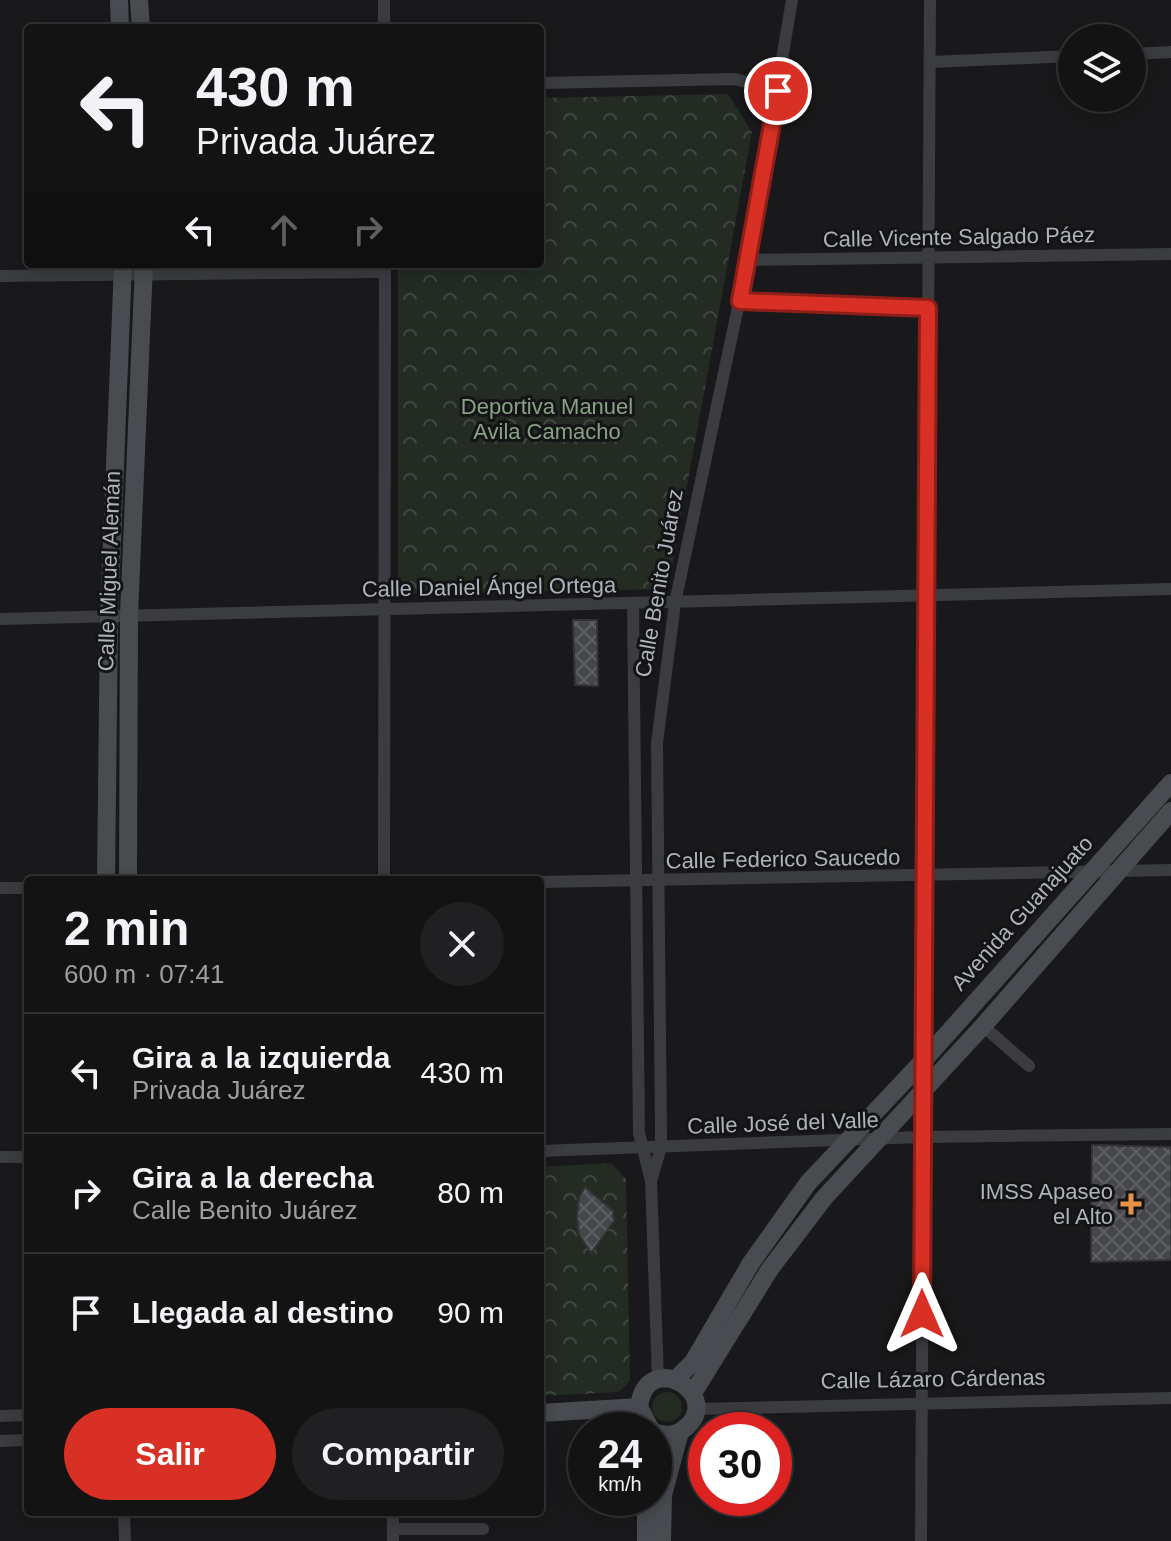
<!DOCTYPE html>
<html lang="es">
<meta charset="utf-8">
<style>
body{margin:0;font-family:Arial,sans-serif;background:#202022;color:#f1f3f6;height:100vh;display:flex;flex-direction:column;font-size:30px;white-space:nowrap}
*{box-sizing:border-box;margin:0}
p{font-size:26px;color:#9d9ea0}
.icon{flex:none;width:44px;height:44px;fill:none;stroke:currentColor;stroke-width:2;stroke-linecap:round;stroke-linejoin:round}
.map{position:relative;flex:1;overflow:hidden}
.panel{position:absolute;left:24px;top:876px;width:520px;height:640px;display:flex;flex-direction:column;background:#131314;border-radius:8px;box-shadow:0 4px 20px #0003,0 0 0 2px #323234}
.panel>*{flex:none}
.banner{position:absolute;left:24px;top:24px;width:520px;height:244px;border-radius:8px;box-shadow:0 4px 20px #0003,0 0 0 2px #323234;background:#131314;color:#f1f3f6;overflow:hidden}
.tools{position:absolute;left:1058px;top:24px;display:grid;gap:16px}
.tools a{display:grid;place-items:center;width:88px;height:88px;border-radius:50%;background:#131314;box-shadow:0 4px 20px #0003,0 0 0 2px #323234;font-size:40px}
.speed{position:absolute;left:568px;top:1412px;display:flex;gap:16px;font-size:40px;font-weight:700;text-align:center}
.speed>*{display:grid;place-content:center;width:104px;height:104px;border-radius:50%;background:#131314;box-shadow:0 4px 20px #0003,0 0 0 2px #323234;line-height:1}
.speed small{font-size:20px;font-weight:400}
.speed .limit{border:12px solid #d22;background:#fff;color:#111}
.pin{position:absolute;display:grid;place-items:center;width:68px;height:68px;color:#fff;margin:-34px;border:4px solid #fff;border-radius:50%;box-shadow:0 2px 8px #0007}
.me{position:absolute;width:88px;margin:-44px;rotate:0deg;stroke-linejoin:round;filter:drop-shadow(0 0 6px #0008)}
.turn{display:flex;align-items:center;gap:28px;height:168px;padding:0 40px;font-size:36px}
.turn .icon{width:104px;height:104px;stroke-width:2.5}
.turn b{display:block;font-size:56px;line-height:68px}
.lanes{display:flex;align-items:center;height:76px;padding:0 40px;background:#0003;justify-content:center;gap:40px;direction:ltr}
.lanes .off{opacity:.35}
.round{display:grid;place-items:center;flex:none;width:84px;height:84px;border-radius:42px;background:#202022}
.head{display:flex;align-items:center;justify-content:space-between;height:136px;padding:0 40px}
h1{font-size:48px;font-weight:700;line-height:60px}
.primary-button{display:flex;gap:16px;margin-top:auto;padding:16px 40px}
.primary-button a{flex:1;height:92px;border-radius:48px;background:#d93025;color:#fff;font-size:32px;font-weight:700;line-height:92px;text-align:center}
.primary-button a+a{background:#202022;color:#f1f3f6}
ul{padding:0;list-style:none}
li{display:flex;align-items:center;gap:24px;height:120px;padding:0 40px;border-top:2px solid #323234}
li div{flex:1}
li b{display:block;font-size:30px}
li em{font-style:normal}
.map>svg:first-child{display:block}
</style>
<div class="map">
<svg width="1171" height="1541" viewBox="0 0 1171 1541">
<defs>
<pattern id="park-crowns" width="20" height="18" patternUnits="userSpaceOnUse" patternTransform="scale(2)"><rect width="20" height="18" fill="#232b23"/><path d="M2 6a3 3 0 1 1 6 0M12 15a3 3 0 1 1 6 0" fill="none" stroke="#404741"/></pattern>
<pattern id="building-cross-hatch" width="8" height="8" patternUnits="userSpaceOnUse" patternTransform="scale(2)"><rect width="8" height="8" fill="#46474b"/><path d="M0 0l8 8M0 8l8-8" fill="none" stroke="#5e5f63"/></pattern>
</defs>
<rect width="100%" height="100%" fill="#19191b"/>
<!-- green -->
<circle fill="#232b23" cx="667" cy="1407" r="15"/>
<!-- park -->
<g fill="url(#park-crowns)">
<polygon points="728,94 752,132 668,589 398,594 398,264 540,264 540,98"/>
<polygon points="611,1163 626,1179 630,1381 619,1392 540,1396 540,1167"/>
</g>
<!-- building -->
<g fill="url(#building-cross-hatch)" stroke="#333437" stroke-width="2">
<polygon points="573,620 597,620 598,686 575,685"/>
<polygon points="1092,1145 1171,1147 1171,1260 1091,1262"/>
<polygon points="585,1187 613,1211 614,1221 591,1253 579,1234 577,1217 579,1198"/>
</g>
<g fill="none" stroke-linecap="round" stroke-linejoin="round">
<!-- street -->
<g stroke="#3a3c40" stroke-width="12">
<polyline points="384,0 384,28"/>
<polyline points="1132,54 1171,52"/>
<polyline points="931,62 1072,56"/>
<polyline points="540,83 735,79 778,91"/>
<polyline points="748,260 1171,254"/>
<polyline points="0,276 385,272"/>
<polyline points="740,301 928,308"/>
<polyline points="633,604 639,1133 651,1181 658,1379"/>
<polyline points="0,619 1171,589"/>
<polyline points="384,880 385,264"/>
<polyline points="540,882 1171,870"/>
<polyline points="0,888 28,888"/>
<polyline points="983,1026 1029,1066"/>
<polyline points="540,1151 922,1137 1171,1134"/>
<polyline points="0,1157 28,1157"/>
<polyline points="651,1181 661,1147 661,1131 657,743 675,603 748,260 792,0"/>
<polyline points="696,1409 1171,1398"/>
<polyline points="0,1416 28,1415"/>
<polyline points="0,1441 28,1440"/>
<polyline points="124,1512 125,1541"/>
<polyline points="393,1529 483,1529"/>
<polyline points="393,1541 393,1512"/>
<polyline points="921,1541 930,0"/>
</g>
<!-- secondary -->
<g stroke="#484b50" stroke-width="18">
<polyline points="119,0 120,28"/>
<polyline points="139,0 141,28"/>
<polyline points="106,880 109,616 123,264"/>
<polyline points="128,880 129,615 144,264"/>
<polyline points="676,1379 693,1362 751,1263 808,1183 923,1061 1171,783"/>
<polyline points="693,1393 770,1269 824,1198 983,1026 1171,811"/>
<polyline points="540,1413 639,1407"/>
<path d="M 651,1430 L 639,1407 C 646,1346 727,1396 684,1429 C 675,1436 664,1436 654,1432"/>
<polyline points="646,1498 646,1541"/>
<polyline points="662,1541 663,1495 680,1432"/>
</g>
</g>
<g fill="none" stroke-linecap="round" stroke-linejoin="round">
<!-- route casing -->
<g stroke="#8d1f18" stroke-width="20">
<polyline id="route" points="778,91 740,301 928,308 922,1314"/>
</g>
<!-- route -->
<use href="#route" stroke="#d93025" stroke-width="14"/>
</g>
<!-- markers -->
<path fill="#e89444" stroke="#141416" stroke-width="3" d="M1127 1192h8v8h8v8h-8v8h-8v-8h-8v-8h8z"/>
<g text-anchor="middle" dominant-baseline="central" stroke-width="6" stroke-linejoin="round" paint-order="stroke">
<!-- street labels -->
<g font-size="22" fill="#acb3ba" stroke="#141416">
<text transform="translate(959 237) rotate(-1)">Calle Vicente Salgado Páez</text>
<text transform="translate(109 571) rotate(-88)">Calle Miguel Alemán</text>
<text transform="translate(659 583) rotate(-80)">Calle Benito Juárez</text>
<text transform="translate(489 587) rotate(-1)">Calle Daniel Ángel Ortega</text>
<text transform="translate(783 859) rotate(-1)">Calle Federico Saucedo</text>
<text transform="translate(1022 913) rotate(-48)">Avenida Guanajuato</text>
<text transform="translate(783 1123) rotate(-2)">Calle José del Valle</text>
<text transform="translate(933 1379) rotate(-1)">Calle Lázaro Cárdenas</text>
</g>
<!-- park labels -->
<g font-size="22" fill="#88a384" stroke="#141416">
<text x="547" y="406">Deportiva Manuel<tspan x="547" dy="25">Avila Camacho</tspan></text>
</g>
<!-- poi labels -->
<g font-size="22" fill="#acb3ba" stroke="#141416" text-anchor="end">
<text x="1113" y="1191">IMSS Apaseo<tspan x="1113" dy="25">el Alto</tspan></text>
</g>
</g>
</svg>
<div class="tools">
<a><svg class="icon" aria-label="layers" viewBox="0 0 24 24"><path d="M12 4l9 5-9 5-9-5zM3 14l9 5 9-5"/></svg></a>
</div>
<div class="speed"><div>24<small>km/h</small></div><div class="limit">30</div></div>
<div class="pin" style="left:778px;top:91px;background:#d93025"><svg class="icon" aria-label="arrive" viewBox="0 0 24 24"><path d="M6 21V4h12l-3 4 3 4H6"/></svg></div>
<svg class="me" style="left:922px;top:1314px" viewBox="-20 -20 40 40"><path d="M0-17L14 15 0 8-14 15z" fill="#d93025" stroke="#fff" stroke-width="4"/></svg>
<div class="banner">
<div class="turn"><svg class="icon" aria-label="left" viewBox="0 0 24 24"><path d="M17 20v-9H6M10 6l-5 5 5 5"/></svg><div><b>430 m</b>Privada Juárez</div></div>
<div class="lanes"><svg class="icon" aria-label="left" viewBox="0 0 24 24"><path d="M17 20v-9H6M10 6l-5 5 5 5"/></svg><svg class="icon off" aria-label="ahead" viewBox="0 0 24 24"><path d="M12 20V5M6 11l6-6 6 6"/></svg><svg class="icon off" aria-label="right" viewBox="0 0 24 24"><path d="M7 20v-9h11M14 6l5 5-5 5"/></svg></div>
</div>
<section class="panel">
<div class="head"><div><h1>2 min</h1><p>600 m · 07:41</p></div><a class="round"><svg class="icon" aria-label="close" viewBox="0 0 24 24"><path d="M6 6l12 12M18 6L6 18"/></svg></a></div>
<ul>
<li><svg class="icon" aria-label="left" viewBox="0 0 24 24"><path d="M17 20v-9H6M10 6l-5 5 5 5"/></svg><div><b>Gira a la izquierda</b><p>Privada Juárez</p></div><em>430 m</em></li>
<li><svg class="icon" aria-label="right" viewBox="0 0 24 24"><path d="M7 20v-9h11M14 6l5 5-5 5"/></svg><div><b>Gira a la derecha</b><p>Calle Benito Juárez</p></div><em>80 m</em></li>
<li><svg class="icon" aria-label="arrive" viewBox="0 0 24 24"><path d="M6 21V4h12l-3 4 3 4H6"/></svg><div><b>Llegada al destino</b></div><em>90 m</em></li>
</ul>
<div class="primary-button"><a>Salir</a><a>Compartir</a></div>
</section>
</div>
